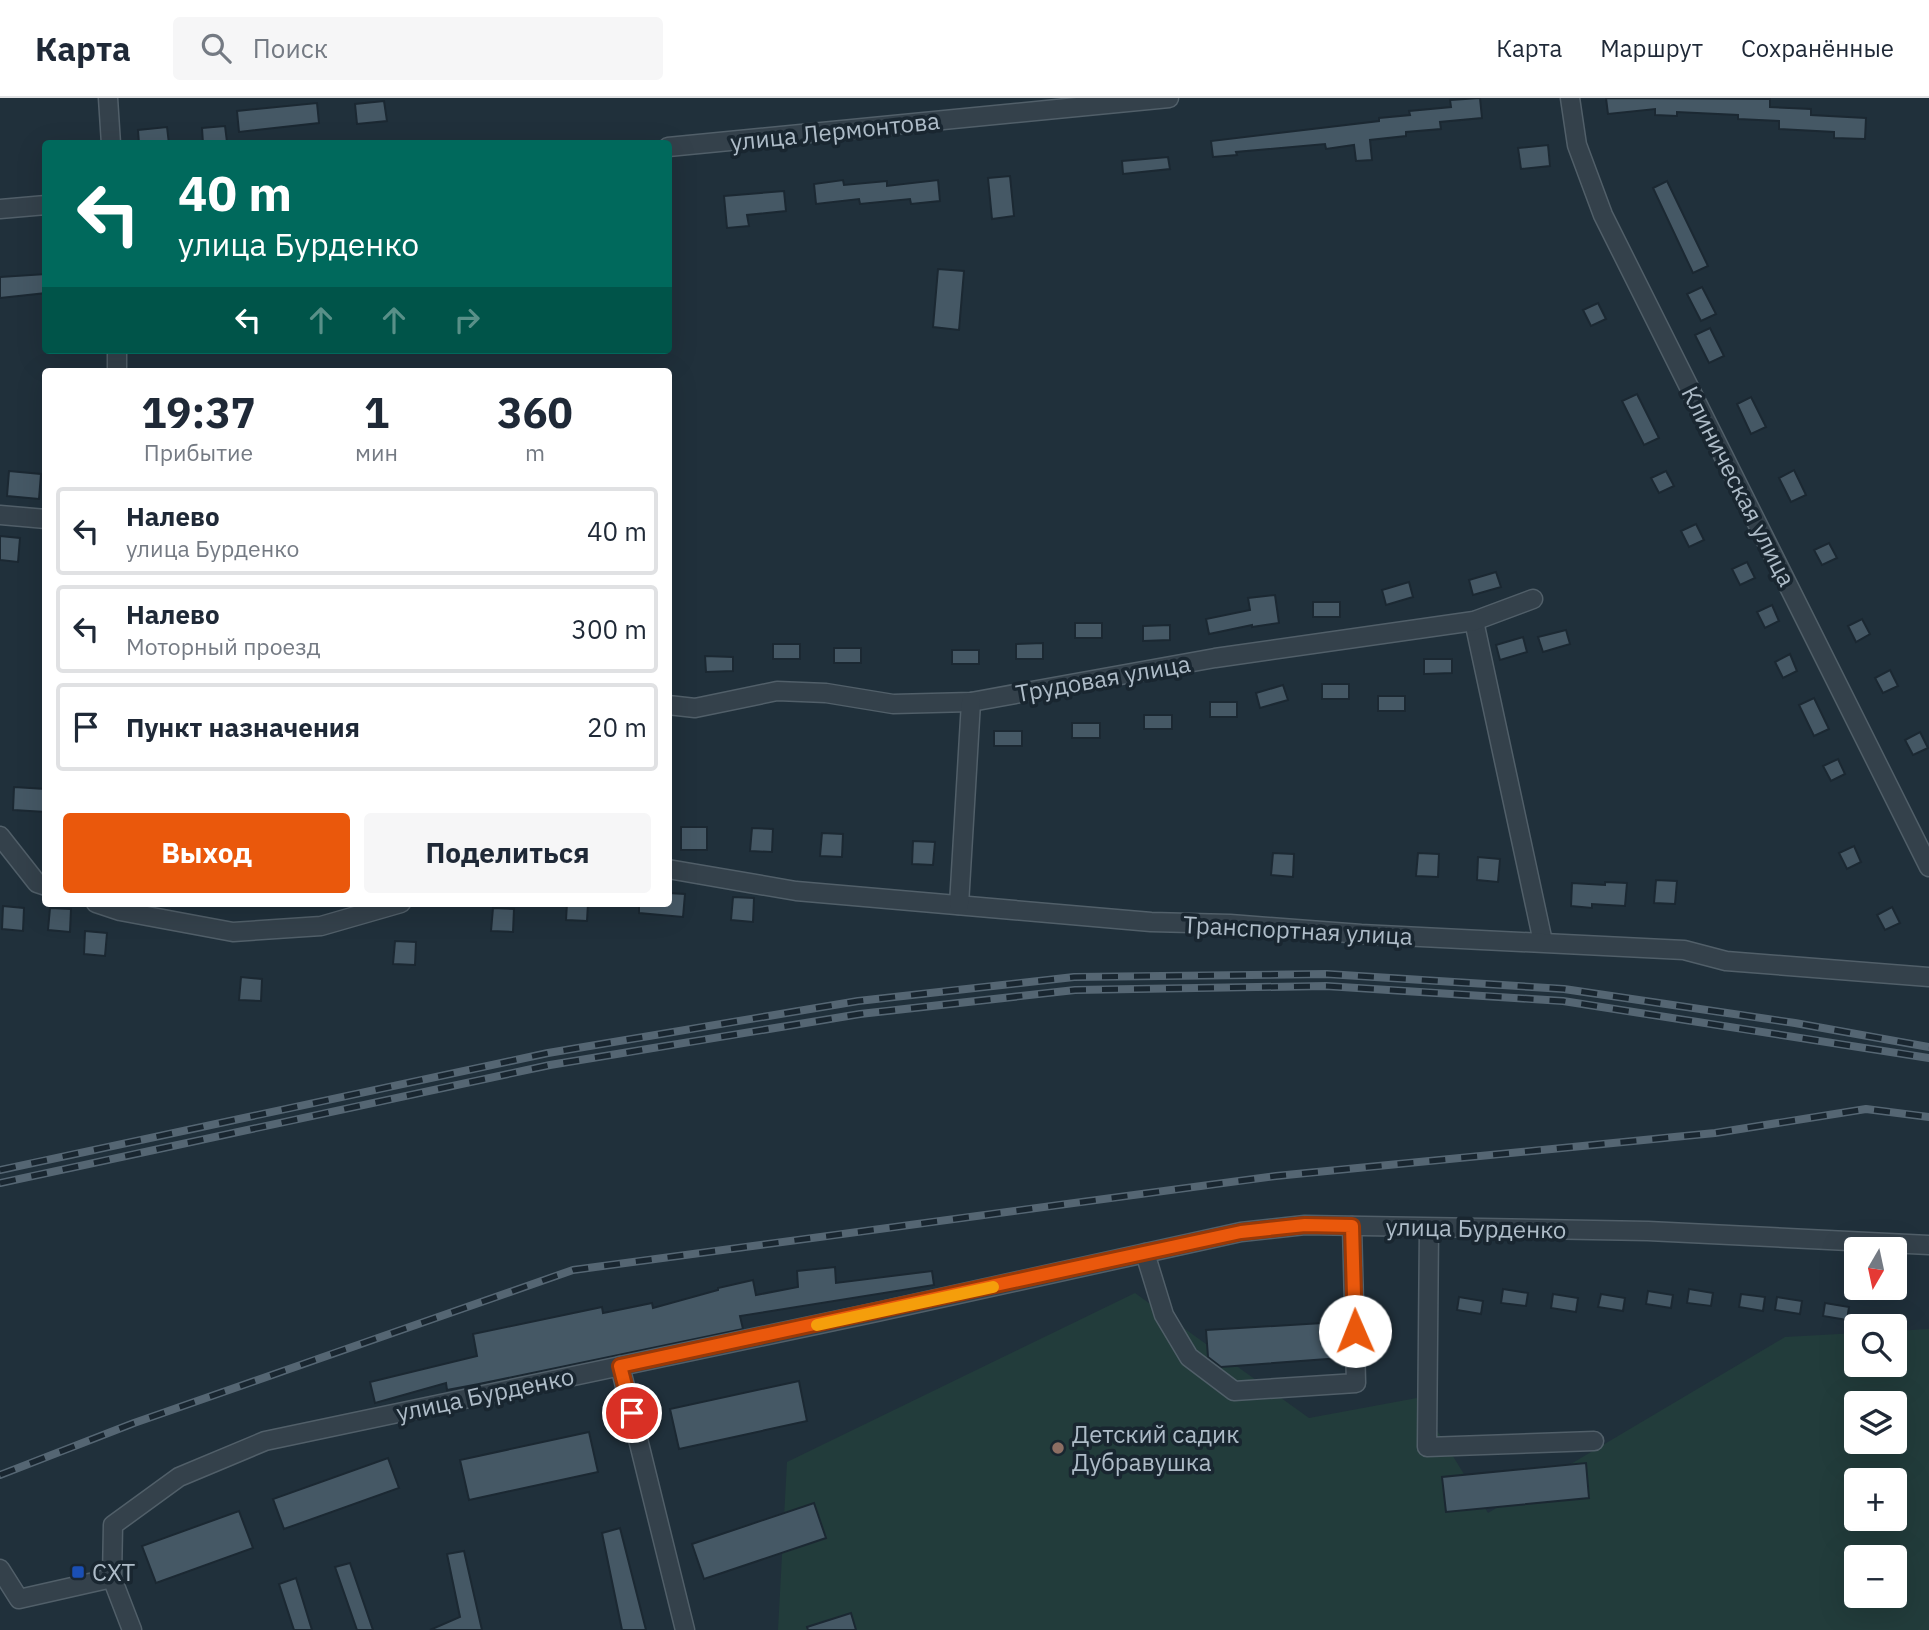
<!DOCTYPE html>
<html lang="ru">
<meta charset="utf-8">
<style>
body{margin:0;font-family:"IBM Plex Sans",sans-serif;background:#f6f6f7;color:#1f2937;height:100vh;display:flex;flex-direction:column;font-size:26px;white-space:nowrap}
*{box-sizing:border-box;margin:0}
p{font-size:23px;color:#747a83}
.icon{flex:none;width:38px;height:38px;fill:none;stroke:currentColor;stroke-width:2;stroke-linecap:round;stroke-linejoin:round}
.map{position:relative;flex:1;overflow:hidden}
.sheet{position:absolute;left:42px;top:270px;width:630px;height:539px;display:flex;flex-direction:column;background:#fff;border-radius:7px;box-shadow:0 7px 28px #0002}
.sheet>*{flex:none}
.banner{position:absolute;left:42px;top:42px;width:630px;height:214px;border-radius:7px;box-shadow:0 7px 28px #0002;background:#00695c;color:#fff;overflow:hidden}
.needle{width:46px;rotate:189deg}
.tools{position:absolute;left:1844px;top:1139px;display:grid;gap:14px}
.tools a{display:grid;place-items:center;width:63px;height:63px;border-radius:7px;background:#fff;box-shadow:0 7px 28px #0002;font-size:35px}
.pin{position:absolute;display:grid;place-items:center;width:60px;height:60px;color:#fff;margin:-30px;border:4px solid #fff;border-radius:50%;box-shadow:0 2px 7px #0007}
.me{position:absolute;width:77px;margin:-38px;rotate:359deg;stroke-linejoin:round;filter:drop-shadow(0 0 5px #0008)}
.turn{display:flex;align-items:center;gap:24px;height:147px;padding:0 21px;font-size:32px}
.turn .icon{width:91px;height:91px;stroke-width:2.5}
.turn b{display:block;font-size:49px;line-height:60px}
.lanes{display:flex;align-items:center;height:66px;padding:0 21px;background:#0003;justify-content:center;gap:35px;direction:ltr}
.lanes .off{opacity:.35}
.eta{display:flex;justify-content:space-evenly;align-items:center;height:119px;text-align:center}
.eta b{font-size:42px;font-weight:700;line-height:49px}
.action{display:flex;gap:14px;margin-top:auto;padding:14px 21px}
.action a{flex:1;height:80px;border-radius:7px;background:#ea580c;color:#fff;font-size:28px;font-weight:700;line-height:80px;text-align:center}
.action a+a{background:#f6f6f7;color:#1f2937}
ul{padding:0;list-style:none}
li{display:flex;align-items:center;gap:21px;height:88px;margin:0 14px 10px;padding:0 7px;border:4px solid #e0e1e3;border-radius:7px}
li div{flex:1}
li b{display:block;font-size:26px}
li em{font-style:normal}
header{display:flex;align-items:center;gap:42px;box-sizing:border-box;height:98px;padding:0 35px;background:#fff;border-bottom:2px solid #e0e1e3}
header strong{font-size:33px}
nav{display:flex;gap:38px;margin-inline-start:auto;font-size:24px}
.search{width:490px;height:63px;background:#f6f6f7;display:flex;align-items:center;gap:18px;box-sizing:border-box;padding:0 24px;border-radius:7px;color:#747a83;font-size:26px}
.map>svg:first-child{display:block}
</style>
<header>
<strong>Карта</strong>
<div class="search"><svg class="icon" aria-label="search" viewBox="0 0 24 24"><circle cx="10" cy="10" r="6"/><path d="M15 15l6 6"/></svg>Поиск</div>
<nav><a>Карта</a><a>Маршрут</a><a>Сохранённые</a></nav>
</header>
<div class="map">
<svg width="1929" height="1532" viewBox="0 0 1929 1532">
<rect width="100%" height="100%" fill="#20303b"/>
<!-- green -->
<path fill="#223c3b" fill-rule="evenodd" d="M 1135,1195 L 1309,1320 L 1417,1300 L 1488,1415 L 1785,1239 L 1857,1235 L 1857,1267 L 1895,1267 L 1895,1233 L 1929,1231 L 1929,1532 L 778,1532 L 787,1364 ZM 1857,1306 L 1895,1306 L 1895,1344 L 1857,1344 ZM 1857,1382 L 1895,1382 L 1895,1421 L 1857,1421 ZM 1857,1460 L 1895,1460 L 1895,1498 L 1857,1498 Z"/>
<!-- building -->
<g fill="#455865" stroke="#1b2832" stroke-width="2">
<polygon points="1480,0 1482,20 1440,24 1441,31 1406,34 1406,38 1370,42 1372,62 1356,63 1354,47 1326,51 1325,46 1236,54 1237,57 1213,59 1211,43 1379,23 1379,20 1410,17 1409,13 1451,9 1450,2"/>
<polygon points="1606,0 1770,1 1770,9 1811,11 1811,17 1866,20 1865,41 1834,40 1834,34 1779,31 1779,23 1738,21 1738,17 1677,14 1677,18 1655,17 1655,11 1608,16"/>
<polygon points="384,3 387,23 357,26 355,6"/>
<polygon points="317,5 319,25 239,34 237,13"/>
<polygon points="225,28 227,44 203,46 202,30"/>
<polygon points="167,29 169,46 139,46 138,32"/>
<polygon points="1548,47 1550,68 1521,71 1518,50"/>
<polygon points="1168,59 1170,71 1123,76 1122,63"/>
<polygon points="1010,78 1014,118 992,121 988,80"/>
<polygon points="843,82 844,87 887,83 887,88 938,82 940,103 911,106 910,101 860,106 859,101 816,106 814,86"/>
<polygon points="1667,83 1708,168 1693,175 1653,90"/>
<polygon points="784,93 786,113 747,117 749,128 727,130 724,98"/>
<polygon points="938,171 964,173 959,232 933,229"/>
<polygon points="46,176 46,195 0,200 0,179"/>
<polygon points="1702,189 1716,216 1701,223 1687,196"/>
<polygon points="1598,205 1606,221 1591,228 1583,212"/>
<polygon points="1710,230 1724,258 1709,265 1695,237"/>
<polygon points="1637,296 1659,340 1644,347 1622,303"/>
<polygon points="1751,299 1766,329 1751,336 1737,306"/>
<polygon points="1794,372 1806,397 1791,404 1779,380"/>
<polygon points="9,373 41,376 39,401 7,398"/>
<polygon points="1666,373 1674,388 1659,395 1651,380"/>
<polygon points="1696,426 1704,442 1689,449 1681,433"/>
<polygon points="0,438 20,440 18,464 0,462"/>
<polygon points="1829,445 1837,460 1822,467 1814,452"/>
<polygon points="1747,464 1755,480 1740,487 1732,471"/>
<polygon points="1496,474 1501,489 1473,497 1469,482"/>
<polygon points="1409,484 1413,499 1386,507 1382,492"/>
<polygon points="1275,497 1279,525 1252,529 1252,527 1209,536 1206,521 1250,512 1248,500"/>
<rect x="1313" y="504" width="27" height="15"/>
<polygon points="1772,507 1779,523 1765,530 1757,514"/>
<polygon points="1862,521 1870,536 1856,544 1848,528"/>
<rect x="1075" y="525" width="27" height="15"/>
<polygon points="1170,527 1170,542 1143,543 1143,528"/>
<polygon points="1566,532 1570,546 1543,554 1538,539"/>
<polygon points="1523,539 1527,554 1500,562 1496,547"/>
<polygon points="1043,545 1043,561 1016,561 1016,546"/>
<rect x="773" y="546" width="27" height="15"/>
<rect x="834" y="550" width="27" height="15"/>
<rect x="952" y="552" width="27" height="14"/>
<polygon points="1790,556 1797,573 1783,580 1775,564"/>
<polygon points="705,558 733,559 733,573 706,574"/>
<polygon points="1424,561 1452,561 1452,575 1424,576"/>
<polygon points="1890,572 1898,588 1883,595 1875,580"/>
<rect x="1322" y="586" width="27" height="15"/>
<polygon points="1283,587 1288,602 1260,610 1256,595"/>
<rect x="1378" y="598" width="27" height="15"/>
<polygon points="1814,600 1829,631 1814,638 1799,607"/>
<rect x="1210" y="604" width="27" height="15"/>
<rect x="1144" y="617" width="28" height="14"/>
<rect x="1072" y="625" width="28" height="15"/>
<rect x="994" y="633" width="28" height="15"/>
<polygon points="1920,634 1928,650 1913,657 1905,642"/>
<polygon points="1838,661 1845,676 1831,683 1823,668"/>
<polygon points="14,689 46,691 46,714 13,712"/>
<rect x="681" y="729" width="26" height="23"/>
<polygon points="752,730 773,731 772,754 750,753"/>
<polygon points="822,735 843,736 842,759 820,758"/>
<polygon points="913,743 935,744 933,767 912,766"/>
<polygon points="1854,748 1861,764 1847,771 1839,755"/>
<polygon points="1273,755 1294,756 1293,779 1271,777"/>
<polygon points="1418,755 1439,756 1438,779 1416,778"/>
<polygon points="1478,759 1500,761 1498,784 1477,782"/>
<polygon points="1656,782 1677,783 1675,806 1654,805"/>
<polygon points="1605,784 1627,785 1625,808 1592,806 1592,810 1571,808 1572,785 1605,787"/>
<polygon points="668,795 685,796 683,819 639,815 639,805 668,805"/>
<polygon points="733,799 754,800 753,824 731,822"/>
<polygon points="567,805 588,805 587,823 566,822"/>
<polygon points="3,808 24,810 23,833 2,831"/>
<polygon points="1892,809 1900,825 1885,832 1877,817"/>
<polygon points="50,810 71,811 70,834 48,832"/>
<polygon points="493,810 514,811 513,834 491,833"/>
<polygon points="85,833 107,835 105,858 84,856"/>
<polygon points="395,843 416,844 415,867 393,866"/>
<polygon points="241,879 262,881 261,903 239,902"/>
<polygon points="835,1169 836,1185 932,1173 934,1187 740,1218 743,1231 479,1286 447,1292 446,1285 375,1305 370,1284 477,1258 473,1236 602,1209 603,1215 652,1205 653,1210 718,1192 718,1190 753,1182 756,1197 798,1189 797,1173"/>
<polygon points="1503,1191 1528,1195 1526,1208 1501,1205"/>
<polygon points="1689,1191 1713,1195 1711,1208 1687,1205"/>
<polygon points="1648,1193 1673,1197 1671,1210 1646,1206"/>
<polygon points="1553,1196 1578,1200 1576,1214 1551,1210"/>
<polygon points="1601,1196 1625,1200 1623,1213 1598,1209"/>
<polygon points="1741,1196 1765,1199 1763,1213 1739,1209"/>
<polygon points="1459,1199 1483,1203 1481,1216 1457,1212"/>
<polygon points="1777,1199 1802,1203 1800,1216 1775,1212"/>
<polygon points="1825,1205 1849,1209 1847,1222 1823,1218"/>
<polygon points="1339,1224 1341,1260 1221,1269 1208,1259 1206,1232"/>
<polygon points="799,1283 807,1323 679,1351 670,1311"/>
<polygon points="589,1334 598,1374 469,1402 460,1362"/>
<polygon points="388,1360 399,1390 284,1431 273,1401"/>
<polygon points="1586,1365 1589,1400 1446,1414 1442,1379"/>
<polygon points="814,1405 826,1440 704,1481 692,1446"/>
<polygon points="239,1413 253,1450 156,1485 142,1448"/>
<polygon points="620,1430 646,1532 622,1532 602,1435"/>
<polygon points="464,1453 482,1532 430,1532 460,1519 447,1456"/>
<polygon points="350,1465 373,1532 357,1532 335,1469"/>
<polygon points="296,1480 312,1532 294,1532 279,1486"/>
<polygon points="851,1515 856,1532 808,1532 807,1529"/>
</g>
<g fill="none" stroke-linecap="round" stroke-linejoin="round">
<!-- street casing -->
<g stroke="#515f69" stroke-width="21">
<g id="street">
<polyline points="108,0 111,46"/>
<polyline points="1570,0 1577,47 1603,117 1929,769"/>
<polyline points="668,49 1169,0"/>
<polyline points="0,111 46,107"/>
<polyline points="117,252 117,273"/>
<polyline points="0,417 46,421"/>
<polyline points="1474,523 1543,844"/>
<polyline points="668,607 695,610 777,593 826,595 893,606 971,604 1215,560 1474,523 1533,501"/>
<polyline points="0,738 37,785 46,788"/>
<polyline points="668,771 796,793 1151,824 1230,826 1361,836 1684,852 1726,863 1929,879"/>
<polyline points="96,805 120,813 233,834 321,828 401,805"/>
<polyline points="959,807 971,604"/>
<polyline points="1429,1130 1427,1349 1594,1343"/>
<polyline points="1145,1155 1164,1217 1189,1259 1234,1293 1356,1285 1352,1128"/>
<polyline points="620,1268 685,1532"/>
<polyline points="0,1471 19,1501 112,1480"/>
<polyline points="132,1532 112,1480 113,1427 179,1379 265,1343 877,1214 1241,1134 1305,1127 1648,1133 1929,1147"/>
</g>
</g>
<!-- street -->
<use href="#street" stroke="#34414b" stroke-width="18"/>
<!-- rail casing -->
<g stroke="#556673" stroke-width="8">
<g id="rail">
<polyline points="0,1072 548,955 858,903 1074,879 1327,876 1564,891 1795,925 1929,949"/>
<polyline points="0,1085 550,967 860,916 1075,892 1326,888 1563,903 1929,960"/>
<polyline points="0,1377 134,1325 573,1172 1276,1078 1715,1035 1866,1011 1929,1019"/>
</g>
</g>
<!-- rail -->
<use href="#rail" stroke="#192630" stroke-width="5" stroke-dasharray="16" stroke-linecap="butt"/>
</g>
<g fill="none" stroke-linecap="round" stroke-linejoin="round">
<!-- route casing -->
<g stroke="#983908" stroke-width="18">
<polyline id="route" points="632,1315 620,1268 1241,1134 1305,1127 1352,1128 1355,1233"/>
</g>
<!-- route -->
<use href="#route" stroke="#ea580c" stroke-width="12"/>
<!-- slow -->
<polyline stroke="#f59e0b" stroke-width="12" points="817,1227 993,1189"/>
</g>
<!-- markers -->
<circle fill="#8d6e63" stroke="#192630" stroke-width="2.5" cx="1058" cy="1350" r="7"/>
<rect fill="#1a4fb4" stroke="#192630" stroke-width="2.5" x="71" y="1467" width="14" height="14" rx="3.5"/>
<g text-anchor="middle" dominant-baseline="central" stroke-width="7" stroke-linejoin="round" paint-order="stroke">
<!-- street labels -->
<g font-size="24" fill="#aebcc8" stroke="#192630">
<text transform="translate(835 33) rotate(-6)">улица Лермонтова</text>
<text transform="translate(1739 388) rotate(63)">Клиническая улица</text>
<text transform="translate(1103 580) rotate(-10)">Трудовая улица</text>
<text transform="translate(1298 832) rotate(3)">Транспортная улица</text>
<text transform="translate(1476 1130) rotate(1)">улица Бурденко</text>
<text transform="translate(485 1296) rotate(-12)">улица Бурденко</text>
</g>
<!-- poi labels -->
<g font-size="24" fill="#aebcc8" stroke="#192630" text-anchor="start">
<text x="1072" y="1336">Детский садик<tspan x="1072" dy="28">Дубравушка</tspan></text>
<text x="92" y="1474">СХТ</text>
</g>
</g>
</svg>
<div class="tools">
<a><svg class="needle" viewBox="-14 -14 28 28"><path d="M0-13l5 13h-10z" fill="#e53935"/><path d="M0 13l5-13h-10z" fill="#747a83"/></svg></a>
<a><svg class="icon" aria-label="search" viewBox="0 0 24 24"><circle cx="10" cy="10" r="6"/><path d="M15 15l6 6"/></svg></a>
<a><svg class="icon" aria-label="layers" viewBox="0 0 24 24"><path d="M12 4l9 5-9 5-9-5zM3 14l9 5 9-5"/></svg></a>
<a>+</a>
<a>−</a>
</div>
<div class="pin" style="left:632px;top:1315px;background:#d93025"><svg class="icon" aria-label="arrive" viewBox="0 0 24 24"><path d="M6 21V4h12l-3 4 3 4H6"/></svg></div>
<svg class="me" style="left:1355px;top:1233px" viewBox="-20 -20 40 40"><circle r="19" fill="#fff"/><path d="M0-13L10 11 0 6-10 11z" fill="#ea580c"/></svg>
<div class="banner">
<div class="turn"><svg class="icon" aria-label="left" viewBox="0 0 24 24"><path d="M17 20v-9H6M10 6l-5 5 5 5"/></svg><div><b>40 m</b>улица Бурденко</div></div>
<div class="lanes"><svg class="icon" aria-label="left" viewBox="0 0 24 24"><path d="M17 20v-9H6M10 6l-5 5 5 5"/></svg><svg class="icon off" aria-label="ahead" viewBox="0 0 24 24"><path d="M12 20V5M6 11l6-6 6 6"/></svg><svg class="icon off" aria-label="ahead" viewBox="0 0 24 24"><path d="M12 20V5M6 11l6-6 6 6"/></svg><svg class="icon off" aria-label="right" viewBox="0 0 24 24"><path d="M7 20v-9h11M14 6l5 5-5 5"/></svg></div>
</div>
<section class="sheet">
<div class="eta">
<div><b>19:37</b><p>Прибытие</p></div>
<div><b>1</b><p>мин</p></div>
<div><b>360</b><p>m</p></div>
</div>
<ul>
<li><svg class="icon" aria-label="left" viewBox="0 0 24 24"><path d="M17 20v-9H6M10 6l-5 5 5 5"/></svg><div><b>Налево</b><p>улица Бурденко</p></div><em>40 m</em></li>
<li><svg class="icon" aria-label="left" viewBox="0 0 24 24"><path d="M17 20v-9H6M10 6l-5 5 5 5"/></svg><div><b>Налево</b><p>Моторный проезд</p></div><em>300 m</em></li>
<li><svg class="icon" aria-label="arrive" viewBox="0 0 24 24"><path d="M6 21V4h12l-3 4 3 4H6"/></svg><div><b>Пункт назначения</b></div><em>20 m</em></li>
</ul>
<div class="action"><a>Выход</a><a>Поделиться</a></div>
</section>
</div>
